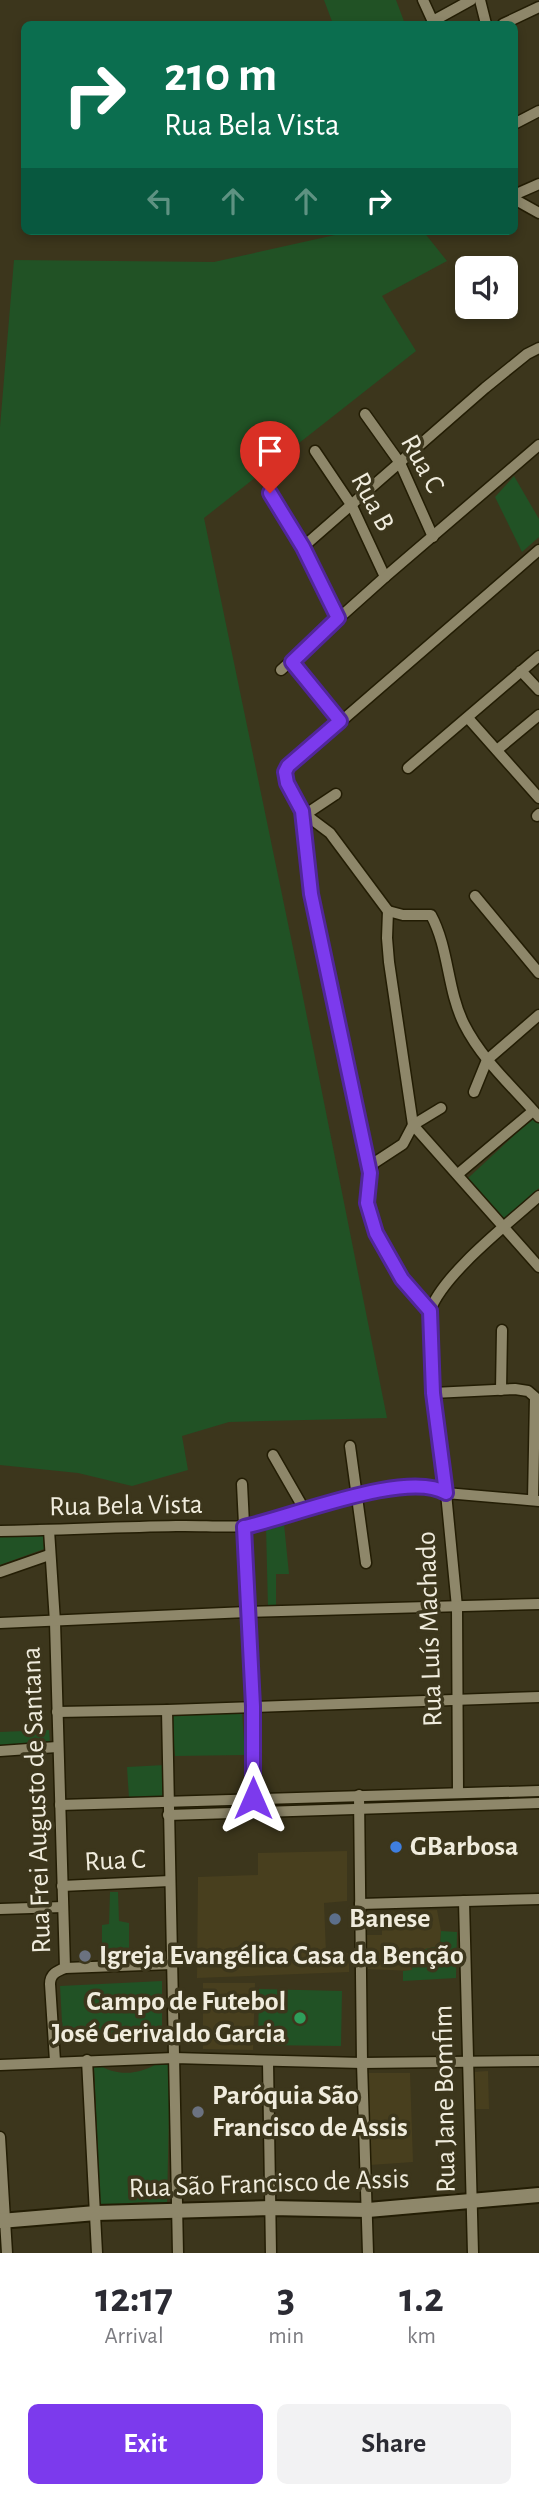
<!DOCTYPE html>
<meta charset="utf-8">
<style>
body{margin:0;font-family:"Alegreya Sans",sans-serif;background:#f2f2f3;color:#2b2b33;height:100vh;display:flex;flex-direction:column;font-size:26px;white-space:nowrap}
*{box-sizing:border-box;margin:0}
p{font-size:23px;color:#7c7c81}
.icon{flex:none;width:38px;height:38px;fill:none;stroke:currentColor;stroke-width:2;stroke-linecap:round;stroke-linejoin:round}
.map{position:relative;height:2253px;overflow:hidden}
.side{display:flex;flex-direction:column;background:#fff;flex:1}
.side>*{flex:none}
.banner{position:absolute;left:21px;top:21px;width:497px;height:214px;border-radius:10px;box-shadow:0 4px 10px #0003;background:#0b6e4f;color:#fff;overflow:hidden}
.tools{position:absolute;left:455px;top:256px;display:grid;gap:14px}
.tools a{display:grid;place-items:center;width:63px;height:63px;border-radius:10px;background:#fff;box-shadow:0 4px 10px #0003;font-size:35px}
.pin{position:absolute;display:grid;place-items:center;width:60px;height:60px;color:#fff;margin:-72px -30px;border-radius:50% 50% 50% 0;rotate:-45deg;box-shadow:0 0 7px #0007}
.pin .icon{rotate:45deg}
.me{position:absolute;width:77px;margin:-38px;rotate:0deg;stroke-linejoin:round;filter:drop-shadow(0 0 5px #0008)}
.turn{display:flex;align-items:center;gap:24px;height:147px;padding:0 28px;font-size:32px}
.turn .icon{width:91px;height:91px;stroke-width:2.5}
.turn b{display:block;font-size:49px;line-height:60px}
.lanes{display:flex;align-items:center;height:66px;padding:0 28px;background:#0003;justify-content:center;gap:35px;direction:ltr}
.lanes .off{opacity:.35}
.eta{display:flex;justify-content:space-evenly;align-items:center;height:119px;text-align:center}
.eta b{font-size:42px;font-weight:700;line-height:49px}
.cta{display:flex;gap:14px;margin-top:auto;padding:14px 28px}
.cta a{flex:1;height:80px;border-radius:10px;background:#7c3aed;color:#fff;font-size:28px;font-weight:700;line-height:80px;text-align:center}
.cta a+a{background:#f2f2f3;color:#2b2b33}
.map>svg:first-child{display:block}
</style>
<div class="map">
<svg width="539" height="2253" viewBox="0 0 539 2253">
<rect width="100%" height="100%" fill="#3c361c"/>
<!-- built -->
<g fill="#483f1e">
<polygon points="347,1851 347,1901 324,1903 326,1953 349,1953 349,1972 197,1978 198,1877 258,1875 258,1853"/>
<polygon points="437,1910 441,1931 440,1946 411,1952 412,1971 368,1969 365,1935 382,1935 382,1912"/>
<polygon points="203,1983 255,1983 253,2050 203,2049"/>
<polygon points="488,2071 489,2109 474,2109 473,2072"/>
<polygon points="368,2073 410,2073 413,2162 370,2165"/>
</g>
<!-- green -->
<g fill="#215225">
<polygon points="324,0 396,0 405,24 333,24"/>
<polygon points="342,231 423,231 447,261 382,296 416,351 204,518 297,967 387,1418 229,1422 182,1436 188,1470 132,1486 78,1473 0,1465 0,427 14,260 214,262 335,235"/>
<polygon points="514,476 539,519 539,537 522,552 495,497"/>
<polygon points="534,1117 539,1123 539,1188 504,1220 467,1179"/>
<polygon points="284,1524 289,1574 276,1574 276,1608 268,1608 266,1527"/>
<polygon points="43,1535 44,1549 0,1565 0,1537"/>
<polygon points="242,1712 245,1755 175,1756 171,1716"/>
<polygon points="49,1730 50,1744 0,1746 0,1732"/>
<polygon points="165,1765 164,1796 129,1798 127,1767"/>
<polygon points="110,1892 118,1892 119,1921 129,1923 129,1948 102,1949 102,1925 109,1924"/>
<polygon points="441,1931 457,1932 456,1978 403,1981 403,1971 412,1970 411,1952 440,1946"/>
<polygon points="162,1981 162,2034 63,2039 60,1986"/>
<polygon points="259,1989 342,1991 341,2046 258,2045"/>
<path d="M 159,2062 L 167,2062 L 170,2066 L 167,2203 L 162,2206 L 147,2202 L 129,2203 L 120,2208 L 104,2208 L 100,2202 L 94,2066 L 98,2064 C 116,2077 141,2075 159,2062 Z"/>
</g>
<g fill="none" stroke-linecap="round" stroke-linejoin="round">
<!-- street casing -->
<g stroke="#231d04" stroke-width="13">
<g id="street">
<polyline points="423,0 434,24"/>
<polyline points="480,0 486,24"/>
<polyline points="433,21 471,0"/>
<polyline points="503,24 539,7"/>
<polyline points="514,124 539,111"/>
<polyline points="514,195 539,184"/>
<polyline points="514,199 539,213"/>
<polyline points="365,414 400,463 433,537"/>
<polyline points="315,451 352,506 385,577"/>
<polyline points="269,493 303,547 338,618"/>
<polyline points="303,547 485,388 527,354 539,348"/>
<polyline points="292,661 340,721"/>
<polyline points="281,670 385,577 539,445"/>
<polyline points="521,671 539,690"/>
<polyline points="468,718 539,798"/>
<polyline points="497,750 539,715"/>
<polyline points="408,768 539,656"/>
<polyline points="302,812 311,894 370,1172"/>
<polyline points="306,814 336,794"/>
<polyline points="537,816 539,814"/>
<polyline points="475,896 539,973"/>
<polyline points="388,911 330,833 302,812 296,803 287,783 286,769 539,550"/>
<polyline points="388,911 387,938 389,962 413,1125 539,1267"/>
<path d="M 388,911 L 403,915 L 431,915 C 449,948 447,990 464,1024 C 482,1060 513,1087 539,1117"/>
<polyline points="474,1092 487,1060 539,1015"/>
<polyline points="441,1108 413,1125 403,1144 374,1163 370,1173 367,1193 370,1217 386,1253 402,1279 430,1311 433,1393 446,1493 457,1607 458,1793"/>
<polyline points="458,1174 533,1111"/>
<path d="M 430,1311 C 443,1274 508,1224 539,1196"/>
<polyline points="501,1390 502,1330"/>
<polyline points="433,1393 515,1389 528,1391 535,1397 533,1500"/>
<polyline points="350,1446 366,1563"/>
<polyline points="273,1455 304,1509"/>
<polyline points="242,1484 253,1706 253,1798"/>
<polyline points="49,1530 55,1622 65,1968"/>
<path d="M 0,1531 C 59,1530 117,1527 176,1526 C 208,1525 240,1530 271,1522 C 310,1511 410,1470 446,1493 L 539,1501"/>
<polyline points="0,1572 49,1555"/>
<polyline points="0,1623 247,1612 539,1604"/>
<polyline points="167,1710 178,2253"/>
<polyline points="57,1712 167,1710 539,1697"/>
<polyline points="0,1751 57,1747"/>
<polyline points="359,1795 362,2063 368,2253"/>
<polyline points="60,1805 539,1791"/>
<polyline points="168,1815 539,1803"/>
<polyline points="62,1886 170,1881"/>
<polyline points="464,1901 473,2253"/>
<polyline points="360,1904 539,1899"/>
<polyline points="0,1909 63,1907"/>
<polyline points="87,2060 97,2253"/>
<path d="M 55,2061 L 50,1984 C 50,1974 57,1971 65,1968 L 172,1964"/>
<polyline points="268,2062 271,2253"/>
<polyline points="0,2065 174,2058 362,2063 539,2061"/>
<polyline points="0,2137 7,2253"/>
</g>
</g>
<!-- secondary casing -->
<g stroke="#231d04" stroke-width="18">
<polyline id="secondary" points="0,2221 96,2213 271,2208 368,2210 539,2195"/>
</g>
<!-- street -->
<use href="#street" stroke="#8e876a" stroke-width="10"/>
<!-- secondary -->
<use href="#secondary" stroke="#8e876a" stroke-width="14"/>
</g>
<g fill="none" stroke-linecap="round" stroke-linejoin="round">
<!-- route casing -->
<g stroke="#51269a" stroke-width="18">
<path id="route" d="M 253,1798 L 253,1706 L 244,1527 C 289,1518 407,1469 446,1493 L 433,1393 L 430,1311 L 402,1279 L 376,1233 L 367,1203 L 370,1173 L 311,894 L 302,811 L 287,783 L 285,772 L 288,766 L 340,721 L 292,662 L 338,618 L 303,547 L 270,493"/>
</g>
<!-- route -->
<use href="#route" stroke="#7c3aed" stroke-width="12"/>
</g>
<!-- markers -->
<circle fill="#3f7fe0" stroke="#3c361c" stroke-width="2.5" cx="396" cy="1847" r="7"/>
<circle fill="#5c6f8a" stroke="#3c361c" stroke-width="2.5" cx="335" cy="1919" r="7"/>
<g fill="#6b7280" stroke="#3c361c" stroke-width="2.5">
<circle cx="85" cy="1956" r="7"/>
<circle cx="198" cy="2112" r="7"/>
</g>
<circle fill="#2e9e5b" stroke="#3c361c" stroke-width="2.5" cx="300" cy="2018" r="7"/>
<g text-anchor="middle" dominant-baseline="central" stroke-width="7" stroke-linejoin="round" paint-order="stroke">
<!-- street labels -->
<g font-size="28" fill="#f0ecdd" stroke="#3c361c">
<text transform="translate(422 464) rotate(61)">Rua C</text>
<text transform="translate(372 502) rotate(62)">Rua B</text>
<text transform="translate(126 1506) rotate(-1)">Rua Bela Vista</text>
<text transform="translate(430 1629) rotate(-92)">Rua Luís Machado</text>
<text transform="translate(37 1800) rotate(-92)">Rua Frei Augusto de Santana</text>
<text transform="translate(115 1861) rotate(-3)">Rua C</text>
<text transform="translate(445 2099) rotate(-91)">Rua Jane Bomfim</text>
<text transform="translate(269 2184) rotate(-2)">Rua São Francisco de Assis</text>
</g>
<!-- poi labels -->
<g font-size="28" font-weight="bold" fill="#f0ecdd" stroke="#3c361c" text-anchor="start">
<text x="410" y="1847">GBarbosa</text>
<text x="349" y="1919">Banese</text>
<text x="99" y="1956">Igreja Evangélica Casa da Benção</text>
<text x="286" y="2002" text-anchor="end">Campo de Futebol<tspan x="286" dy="32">José Gerivaldo Garcia</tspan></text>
<text x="212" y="2096">Paróquia São<tspan x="212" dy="32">Francisco de Assis</tspan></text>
</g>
</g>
</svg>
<div class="tools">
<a><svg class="icon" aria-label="sound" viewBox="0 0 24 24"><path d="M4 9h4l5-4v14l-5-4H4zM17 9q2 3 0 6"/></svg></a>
</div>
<div class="pin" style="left:270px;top:493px;background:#d93025"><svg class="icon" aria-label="arrive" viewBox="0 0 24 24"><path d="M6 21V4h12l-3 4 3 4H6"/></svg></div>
<svg class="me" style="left:253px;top:1798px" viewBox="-20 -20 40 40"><path d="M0-17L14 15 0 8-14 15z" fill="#7c3aed" stroke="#fff" stroke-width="4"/></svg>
<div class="banner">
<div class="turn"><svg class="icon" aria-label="right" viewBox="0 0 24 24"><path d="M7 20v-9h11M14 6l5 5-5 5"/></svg><div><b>210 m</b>Rua Bela Vista</div></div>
<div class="lanes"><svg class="icon off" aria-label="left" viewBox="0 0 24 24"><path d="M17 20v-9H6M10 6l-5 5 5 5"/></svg><svg class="icon off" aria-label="ahead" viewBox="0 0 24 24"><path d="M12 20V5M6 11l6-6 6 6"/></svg><svg class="icon off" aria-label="ahead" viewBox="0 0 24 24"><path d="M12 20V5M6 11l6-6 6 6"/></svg><svg class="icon" aria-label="right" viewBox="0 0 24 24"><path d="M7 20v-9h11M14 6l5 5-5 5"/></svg></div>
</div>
</div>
<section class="side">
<div class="eta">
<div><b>12:17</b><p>Arrival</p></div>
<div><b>3</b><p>min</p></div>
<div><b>1.2</b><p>km</p></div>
</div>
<div class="cta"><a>Exit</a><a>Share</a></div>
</section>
